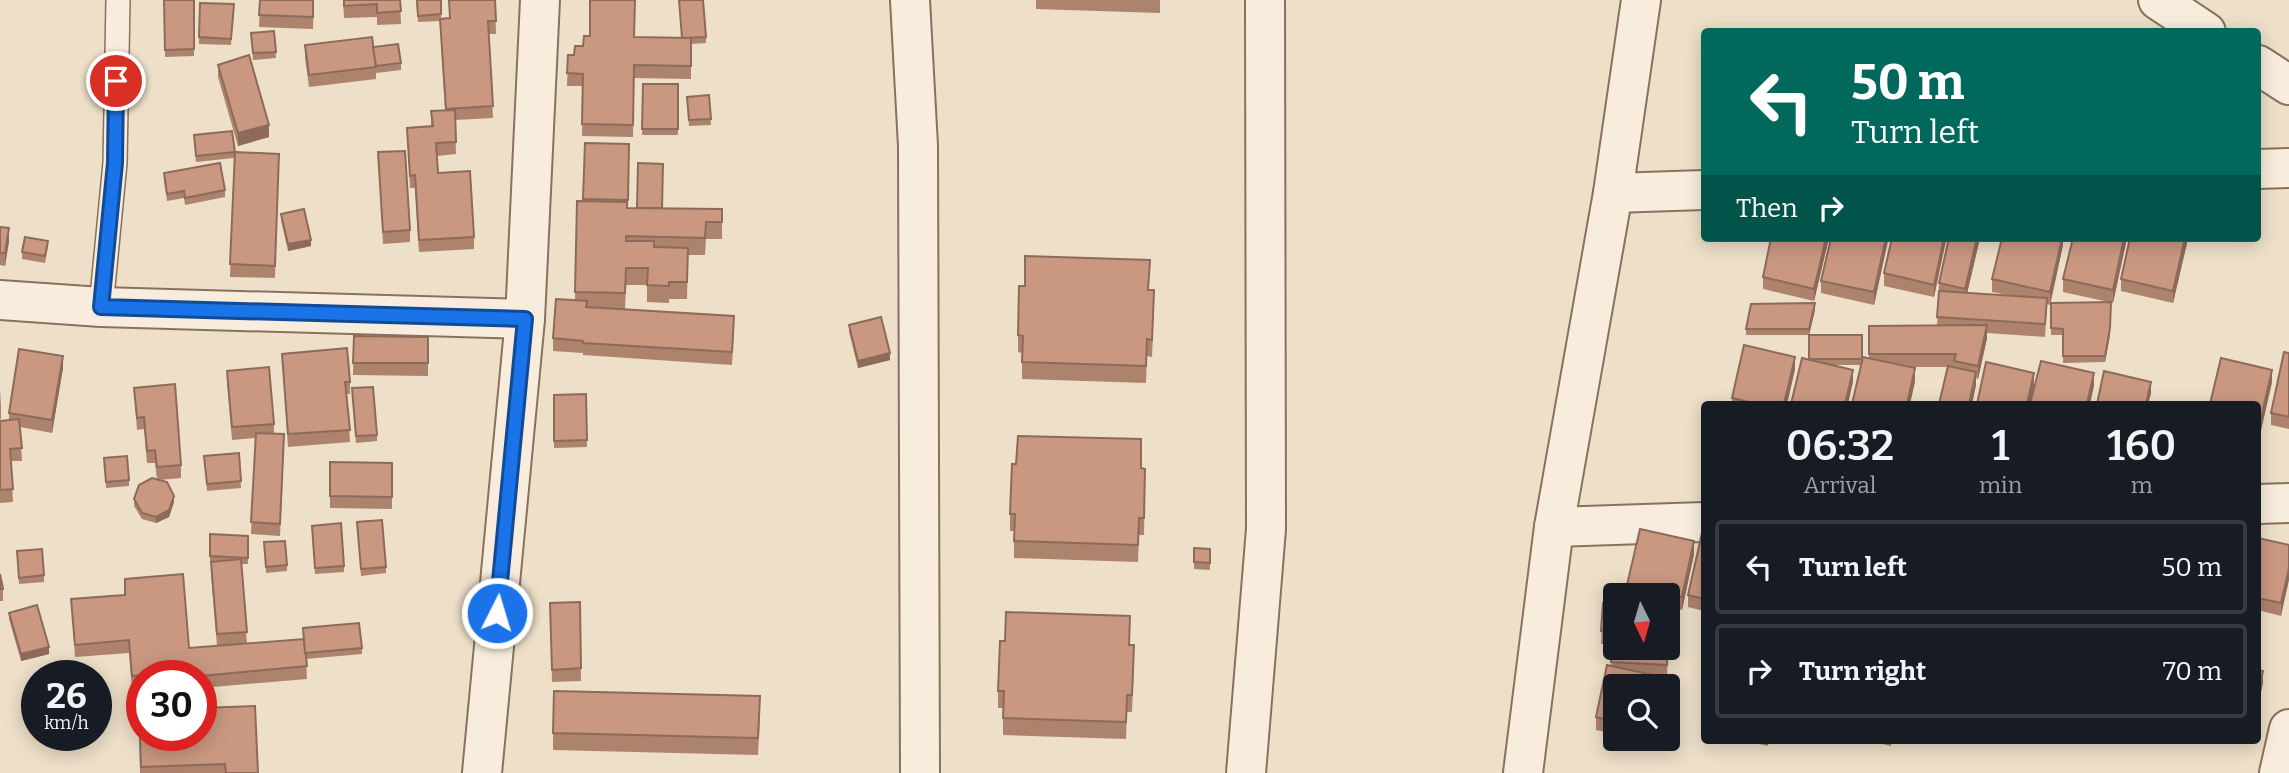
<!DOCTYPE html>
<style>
body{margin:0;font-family:Bitter,serif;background:#20242c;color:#f1f3f6;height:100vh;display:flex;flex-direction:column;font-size:26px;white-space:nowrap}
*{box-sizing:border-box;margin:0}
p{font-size:23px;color:#9ea1a6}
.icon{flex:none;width:38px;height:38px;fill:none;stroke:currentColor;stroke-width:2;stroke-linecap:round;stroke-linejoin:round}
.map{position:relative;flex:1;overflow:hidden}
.side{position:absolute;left:1701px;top:401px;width:560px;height:343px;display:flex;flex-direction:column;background:#171b24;border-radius:7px;box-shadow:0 4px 18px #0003}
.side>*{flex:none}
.hud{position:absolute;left:1701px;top:28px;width:560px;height:214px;border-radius:7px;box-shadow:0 4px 18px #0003;background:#00695c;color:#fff;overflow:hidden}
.needle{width:46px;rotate:175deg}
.tools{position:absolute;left:1603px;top:583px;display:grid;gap:14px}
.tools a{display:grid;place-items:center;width:77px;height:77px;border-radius:7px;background:#171b24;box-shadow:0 4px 18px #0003;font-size:35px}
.speed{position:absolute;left:21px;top:660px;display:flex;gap:14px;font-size:35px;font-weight:700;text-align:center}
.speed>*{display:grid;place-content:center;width:91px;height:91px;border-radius:50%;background:#171b24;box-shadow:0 4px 18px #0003;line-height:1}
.speed small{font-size:18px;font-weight:400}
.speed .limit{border:10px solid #d22;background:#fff;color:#111}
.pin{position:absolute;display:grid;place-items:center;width:60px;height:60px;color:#fff;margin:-30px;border:4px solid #fff;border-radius:50%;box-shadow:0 2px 7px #0007}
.me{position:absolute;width:77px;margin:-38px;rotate:5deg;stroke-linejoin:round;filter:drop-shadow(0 0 5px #0008)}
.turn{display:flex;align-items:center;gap:24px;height:147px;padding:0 35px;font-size:32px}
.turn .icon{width:91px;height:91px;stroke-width:2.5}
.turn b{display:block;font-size:49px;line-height:60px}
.then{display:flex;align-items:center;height:66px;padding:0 35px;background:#0003;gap:14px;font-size:26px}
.eta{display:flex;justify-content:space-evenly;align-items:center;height:119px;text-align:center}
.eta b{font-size:42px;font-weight:600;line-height:49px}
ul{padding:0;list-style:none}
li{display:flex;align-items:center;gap:21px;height:94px;margin:0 14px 10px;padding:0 21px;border:4px solid #363941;border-radius:7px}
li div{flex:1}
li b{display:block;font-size:26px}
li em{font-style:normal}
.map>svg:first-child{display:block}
</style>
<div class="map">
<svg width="2289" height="773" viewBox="0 0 2289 773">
<rect width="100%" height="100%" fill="#eddfc8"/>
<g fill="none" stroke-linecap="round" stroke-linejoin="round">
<!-- service casing -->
<g stroke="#89715e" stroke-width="26">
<polyline id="service" points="101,307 115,163 118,0"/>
</g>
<!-- minor casing -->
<g stroke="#89715e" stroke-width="42">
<g id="minor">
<polyline points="910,0 918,146 920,773"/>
<polyline points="2158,0 2206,32"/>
<polyline points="2258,65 2289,85"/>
<polyline points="2258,169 2289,168"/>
<polyline points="1613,193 1704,190"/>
<polyline points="0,300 101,307 525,319"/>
<polyline points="2258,504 2289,503"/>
<polyline points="1554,527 1704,522"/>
<polyline points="482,773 525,319 540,0"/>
<polyline points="1246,773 1266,529 1265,0"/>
<polyline points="1523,773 1554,527 1613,193 1641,0"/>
<polyline points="2279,773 2289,729"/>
</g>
</g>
<!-- service -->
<use href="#service" stroke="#f8eddc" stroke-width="23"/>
<!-- minor -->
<use href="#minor" stroke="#f8eddc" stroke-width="38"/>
</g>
<!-- wall -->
<g fill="#ae836e">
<polygon points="164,0 194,0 194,56 165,57"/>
<polygon points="260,0 314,0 313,29 259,27"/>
<polygon points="343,0 400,0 401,24 377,25 377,17 344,18"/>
<polygon points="416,0 441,0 441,19 450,18 449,0 495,0 496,34 489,34 493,118 455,120 456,154 437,156 438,173 474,237 474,249 419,252 415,188 410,188 407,128 431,126 431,111 445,110 440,21 418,22"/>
<polygon points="1036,0 1160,0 1160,13 1036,9"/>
<polygon points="200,3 234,10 231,45 199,44"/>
<polygon points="274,31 276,58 253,60 251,33"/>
<polygon points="590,36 682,38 706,37 706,43 691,44 691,79 634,78 633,137 582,136 583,86 567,86 568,55 574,55 583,46"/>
<polygon points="305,45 373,47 401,63 401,70 376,73 376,79 309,87 305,58"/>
<polygon points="218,65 269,137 238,146 218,77"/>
<polygon points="643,84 678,84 678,135 642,135"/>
<polygon points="709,95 711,125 689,126 687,97"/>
<polygon points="232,131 235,152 279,154 275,278 230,277 234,158 196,162 194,135"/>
<polygon points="585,143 629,144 628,208 722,209 722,239 706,239 705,255 688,255 687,299 669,299 669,303 647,302 647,285 626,285 625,309 734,328 732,365 583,355 583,353 553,351 553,338 575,301 577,201 583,201"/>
<polygon points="378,152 410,230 410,242 383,244"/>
<polygon points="164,173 225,190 225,197 185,205 184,198 167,201 164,180"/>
<polygon points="281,214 311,246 288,251 281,220"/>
<polygon points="0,227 9,241 5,266 0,265"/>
<polygon points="1829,238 1814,301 1763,289 1763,277"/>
<polygon points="1888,238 1874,305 1821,293 1821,281"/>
<polygon points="1946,238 1934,297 1884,286 1884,273"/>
<polygon points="1949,238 1980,238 1967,293 2008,295 1992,292 1992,279 2063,238 2063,245 2050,305 2047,304 2045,337 1987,333 1987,338 1978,379 1976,378 1976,385 1972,404 1939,404 1947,367 1907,367 1915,381 1910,404 1852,404 1861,365 1833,365 1853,382 1809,360 1809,335 1862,358 1869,358 1869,326 1937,326 1939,283"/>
<polygon points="2073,238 2127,238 2113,303 2063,292 2063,279"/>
<polygon points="2187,238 2187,243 2173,303 2121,291 2121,279"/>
<polygon points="48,247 45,263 22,259 22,252"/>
<polygon points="1149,290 1154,307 1152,357 1147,356 1146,383 1022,379 1022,353 1018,352 1018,335"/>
<polygon points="2111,302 2110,335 2105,362 2063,363 2063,335 2051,335 2051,303"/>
<polygon points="1815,310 1809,335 1746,335 1746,329"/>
<polygon points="849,325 890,360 858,368 849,332"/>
<polygon points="354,336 428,337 428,376 353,375"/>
<polygon points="2289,343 2289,429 2271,425 2271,413 2289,353"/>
<polygon points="282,354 350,382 350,394 347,394 350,442 288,447"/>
<polygon points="63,368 52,433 20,427 22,461 11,461 13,502 0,503 0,421 9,420 9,413"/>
<polygon points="1795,369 1787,404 1732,404 1732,398"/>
<polygon points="227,371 274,424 274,434 284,447 280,536 251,534 255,438 232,440 227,383"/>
<polygon points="2272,382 2259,439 2258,439 2258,404"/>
<polygon points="134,388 181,465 181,478 159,480 174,502 169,517 156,523 142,519 134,506 134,499 157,479 155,463 147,463 144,429 137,430"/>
<polygon points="0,389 1,406 1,419 0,419"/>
<polygon points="586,394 587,447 554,448 554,395"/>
<polygon points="352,395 377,435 377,441 356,443"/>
<polygon points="239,453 241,488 207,491 204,456"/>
<polygon points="104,458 129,480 129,486 106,488"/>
<polygon points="330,462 392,463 392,509 330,508"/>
<polygon points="1141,468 1145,486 1144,535 1139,535 1138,562 1014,558 1014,531 1010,531 1010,514"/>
<polygon points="357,522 386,567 386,573 361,576"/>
<polygon points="312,526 344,566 344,572 315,574"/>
<polygon points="210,534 248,536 248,564 241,564 247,644 303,639 303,628 362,648 362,654 306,659 307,679 201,688 201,676 142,676 142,688 132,689 129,653 75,657 71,599 125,595 125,579 189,648 217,646 211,574 211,562 210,562"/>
<polygon points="1704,534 1704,611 1688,607 1688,595"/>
<polygon points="2258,538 2289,545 2281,616 2258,610"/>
<polygon points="264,542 287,565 287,571 266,573"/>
<polygon points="1194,548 1210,549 1210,570 1194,569"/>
<polygon points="17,551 44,575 44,582 19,584"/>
<polygon points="1694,554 1682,610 1678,609 1677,646 1668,646 1667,677 1658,677 1658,686 1615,686 1615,734 1596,730 1596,717 1611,666 1612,644 1601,644 1603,603 1668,648 1668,595 1627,595 1627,585"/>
<polygon points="0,574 3,589 3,601 0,601"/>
<polygon points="580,602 581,681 552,682 550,603"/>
<polygon points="9,613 49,654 21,661 9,619"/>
<polygon points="1129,645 1134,662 1132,712 1127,712 1126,739 1003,735 1003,708 998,708 998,691"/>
<polygon points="139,710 258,773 140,773"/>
<polygon points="760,713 758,755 553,750 553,733"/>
<polygon points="1742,740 1769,740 1768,746"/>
<polygon points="1811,740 1829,740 1828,744"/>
<polygon points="1866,740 1892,740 1891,746"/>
<polygon points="2055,740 2073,740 2072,744"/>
</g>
<!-- shaded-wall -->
<g fill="#8d6a5a">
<polygon points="269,125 269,137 238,146 238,133"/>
<polygon points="9,228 9,241 5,266 5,253"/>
<polygon points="1826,238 1829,238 1814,301 1814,289"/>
<polygon points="1886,238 1888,238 1888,241 1874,305 1874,292"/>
<polygon points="1944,238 1946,238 1946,241 1934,297 1934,285"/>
<polygon points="1977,238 1980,238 1965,302 1965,289"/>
<polygon points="2062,238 2063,238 2063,245 2050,305 2050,292"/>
<polygon points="2124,238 2127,238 2113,303 2113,290"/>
<polygon points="2185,238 2187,238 2187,243 2173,303 2173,291"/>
<polygon points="311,240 311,246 288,251 288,244"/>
<polygon points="1815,303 1815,310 1809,335 1809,329"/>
<polygon points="1987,325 1987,338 1978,379 1978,366"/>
<polygon points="2110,328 2110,335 2105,362 2105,356"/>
<polygon points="890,353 890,360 858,368 858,361"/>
<polygon points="63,356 63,368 52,433 52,420"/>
<polygon points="1795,357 1795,369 1787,404 1784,404"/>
<polygon points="1915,368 1915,381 1910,404 1907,404"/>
<polygon points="1853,370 1853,382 1848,404 1845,404"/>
<polygon points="2272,370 2272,382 2259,439 2259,427"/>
<polygon points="1976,372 1976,385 1972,404 1969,404"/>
<polygon points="2034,373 2034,386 2030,404 2027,404"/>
<polygon points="2094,373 2094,386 2090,404 2087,404"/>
<polygon points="2151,382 2151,394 2148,404 2146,404"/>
<polygon points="174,496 174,502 169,517 156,523 156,517"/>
<polygon points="1694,541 1694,554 1682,610 1682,597"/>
<polygon points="2289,568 2289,580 2281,616 2281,603"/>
<polygon points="49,647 49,654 21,661 21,654"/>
<polygon points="2263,671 2263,683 2258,707 2258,694"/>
</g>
<!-- building -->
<g fill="#ca9880" stroke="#8d6a5a" stroke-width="2">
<polygon points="164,0 194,0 194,49 165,50"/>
<polygon points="260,0 313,0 313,17 259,15"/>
<polygon points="344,0 400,0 401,11 377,13 377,4 344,6"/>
<polygon points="417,0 441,0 441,14 418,16"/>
<polygon points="449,0 495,0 496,21 488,21 493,106 446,109 440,19 450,18"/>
<polygon points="590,0 635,0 634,37 691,38 691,66 634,65 633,125 582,124 583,74 567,73 568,55 574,55 575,46 583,46 584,36 590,36"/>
<polygon points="679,0 703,0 706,37 682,38"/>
<polygon points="200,3 234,4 231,39 199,37"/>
<polygon points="274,31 276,52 253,53 251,33"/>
<polygon points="372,37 376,67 309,75 305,45"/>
<polygon points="398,44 401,63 376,66 373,47"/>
<polygon points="249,55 269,125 238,133 218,65"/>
<polygon points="643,84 678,84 678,129 642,129"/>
<polygon points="709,95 711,119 689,120 687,97"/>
<polygon points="455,110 456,142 436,143 438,173 470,171 474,237 419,240 415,175 410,176 407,128 433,126 431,111"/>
<polygon points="232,131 235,152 196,156 194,135"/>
<polygon points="585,143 629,144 628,200 583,199"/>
<polygon points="405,151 410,230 383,232 378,152"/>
<polygon points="235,152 279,154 275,266 230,264"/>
<polygon points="220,163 225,190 185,198 184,191 167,194 164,173"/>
<polygon points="638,163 663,164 662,208 637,208"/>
<polygon points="577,201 627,202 627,208 722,209 722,222 706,222 705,238 626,236 626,241 654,241 654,247 688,248 687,282 669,282 669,286 647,285 648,268 626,268 625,293 575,292"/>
<polygon points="304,209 311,240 288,244 281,214"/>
<polygon points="0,227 9,228 5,253 0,253"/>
<polygon points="25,237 48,241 45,256 22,252"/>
<polygon points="1771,238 1826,238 1814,289 1763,277"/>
<polygon points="1831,238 1886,238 1874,292 1821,281"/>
<polygon points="1892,238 1944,238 1934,285 1884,273"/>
<polygon points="1949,238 1977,238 1965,289 1939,283"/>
<polygon points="2002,238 2062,238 2050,292 1992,279"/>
<polygon points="2073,238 2124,238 2113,290 2063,279"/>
<polygon points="2130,238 2185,238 2173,291 2121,279"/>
<polygon points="1025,256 1150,260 1148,290 1154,290 1152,340 1147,339 1146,366 1022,362 1023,336 1018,335 1019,286 1025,286"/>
<polygon points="1939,291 2047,298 2045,324 1937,317"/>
<polygon points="556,299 587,301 586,307 734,316 732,352 583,343 583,341 553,338"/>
<polygon points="2111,302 2110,328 2105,356 2063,356 2063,329 2051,328 2051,303"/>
<polygon points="1815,303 1809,329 1746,329 1751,304"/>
<polygon points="881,317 890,353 858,361 849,325"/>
<polygon points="1987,325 1978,366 1954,361 1956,354 1869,354 1869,326"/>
<rect x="1809" y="335" width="53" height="24"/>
<polygon points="354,336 428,337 428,363 353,363"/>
<polygon points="1744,345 1795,357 1784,404 1753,404 1753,403 1732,398"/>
<polygon points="347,348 350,382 345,382 350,430 288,434 282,354"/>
<polygon points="19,349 63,356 52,420 9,413"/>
<polygon points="2284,352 2289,353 2289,417 2271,413"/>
<polygon points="1863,357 1915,368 1907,404 1852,404"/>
<polygon points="1802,358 1853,370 1845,404 1791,404"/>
<polygon points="2221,358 2272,370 2259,427 2258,426 2258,404 2210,404"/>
<polygon points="2041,361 2094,373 2087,404 2030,404"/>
<polygon points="1986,362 2034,373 2027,404 1977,404"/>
<polygon points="1948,366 1976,372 1969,404 1939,404"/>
<polygon points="269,367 274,424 232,427 227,371"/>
<polygon points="2104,371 2151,382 2146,404 2097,404"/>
<polygon points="175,384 181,465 157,467 155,450 147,451 144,417 137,418 134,388"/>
<polygon points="373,387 377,435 356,436 352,388"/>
<polygon points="586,394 587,440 554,441 554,395"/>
<polygon points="19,419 22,448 10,449 13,489 0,490 0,421"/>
<polygon points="256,433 284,434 280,524 251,522"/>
<polygon points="1018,436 1141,439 1141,468 1145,469 1144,518 1139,518 1138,545 1014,541 1015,514 1010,514 1012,464 1016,464"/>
<polygon points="239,453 241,481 207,484 204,456"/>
<polygon points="127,456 129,480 106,482 104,458"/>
<polygon points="330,462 392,463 392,497 330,496"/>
<polygon points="152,478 167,482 174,496 169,510 156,517 142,513 134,499 139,485"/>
<polygon points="382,520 386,567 361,569 357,522"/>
<polygon points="341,523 344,566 315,568 312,526"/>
<polygon points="1640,529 1694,541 1682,597 1627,585"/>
<polygon points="1702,533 1704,534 1704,599 1688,595"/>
<polygon points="210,534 248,536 248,558 210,556"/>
<polygon points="2258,538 2289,545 2289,568 2281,603 2258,598"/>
<polygon points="285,541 287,565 266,567 264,542"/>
<polygon points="1194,548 1210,549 1210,563 1194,562"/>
<polygon points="42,549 44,575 19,578 17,551"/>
<polygon points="241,559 247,632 217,634 211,562"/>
<polygon points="0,574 3,589 0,589"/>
<polygon points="183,574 189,648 304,639 307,666 201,676 191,676 191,671 132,676 129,640 75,645 71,599 125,595 125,579"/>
<polygon points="580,602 581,668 552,670 550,603"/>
<polygon points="1603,603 1615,603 1615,648 1668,648 1667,665 1611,662 1613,632 1601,631"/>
<polygon points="37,605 49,647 21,654 9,613"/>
<polygon points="1668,605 1678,605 1677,634 1668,633 1668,643"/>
<polygon points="1006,612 1130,616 1129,645 1134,645 1132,695 1127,695 1126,722 1003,718 1004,691 998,691 1000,641 1005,641"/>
<polygon points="359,623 362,648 305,653 303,628"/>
<polygon points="1607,665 1658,676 1656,686 1615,686 1615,722 1596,717"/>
<polygon points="2258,670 2263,671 2258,694"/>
<polygon points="554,691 760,696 758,738 553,733"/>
<polygon points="255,706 258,773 226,773 225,764 141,767 139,710 142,710 142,735 201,735 201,708"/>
</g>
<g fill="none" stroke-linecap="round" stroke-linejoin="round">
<!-- route casing -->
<g stroke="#114b97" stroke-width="18">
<polyline id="route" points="116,81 115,163 101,307 525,319 497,613"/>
</g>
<!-- route -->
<use href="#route" stroke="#1a73e8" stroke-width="12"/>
</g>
</svg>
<div class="tools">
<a><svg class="needle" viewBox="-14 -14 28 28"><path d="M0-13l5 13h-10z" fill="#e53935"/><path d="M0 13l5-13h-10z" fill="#9ea1a6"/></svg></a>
<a><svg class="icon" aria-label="search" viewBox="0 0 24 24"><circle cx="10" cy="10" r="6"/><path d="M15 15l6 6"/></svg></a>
</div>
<div class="speed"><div>26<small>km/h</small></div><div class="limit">30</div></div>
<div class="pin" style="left:116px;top:81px;background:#d93025"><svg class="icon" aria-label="arrive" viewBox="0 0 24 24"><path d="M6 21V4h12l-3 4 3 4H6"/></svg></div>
<svg class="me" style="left:497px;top:613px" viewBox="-20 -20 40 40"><circle r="17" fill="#1a73e8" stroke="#fff" stroke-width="3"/><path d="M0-11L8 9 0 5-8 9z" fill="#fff"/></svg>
<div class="hud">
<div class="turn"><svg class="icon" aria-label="left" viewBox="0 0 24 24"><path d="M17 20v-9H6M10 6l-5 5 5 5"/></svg><div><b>50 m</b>Turn left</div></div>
<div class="then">Then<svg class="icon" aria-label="right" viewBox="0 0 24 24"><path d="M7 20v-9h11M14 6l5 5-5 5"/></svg></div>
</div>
<section class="side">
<div class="eta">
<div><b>06:32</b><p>Arrival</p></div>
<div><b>1</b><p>min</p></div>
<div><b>160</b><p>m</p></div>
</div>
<ul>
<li><svg class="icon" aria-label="left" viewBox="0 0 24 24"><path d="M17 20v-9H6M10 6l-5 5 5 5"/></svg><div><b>Turn left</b></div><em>50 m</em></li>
<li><svg class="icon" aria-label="right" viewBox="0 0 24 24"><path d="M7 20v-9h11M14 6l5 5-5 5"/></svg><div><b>Turn right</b></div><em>70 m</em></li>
</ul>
</section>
</div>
